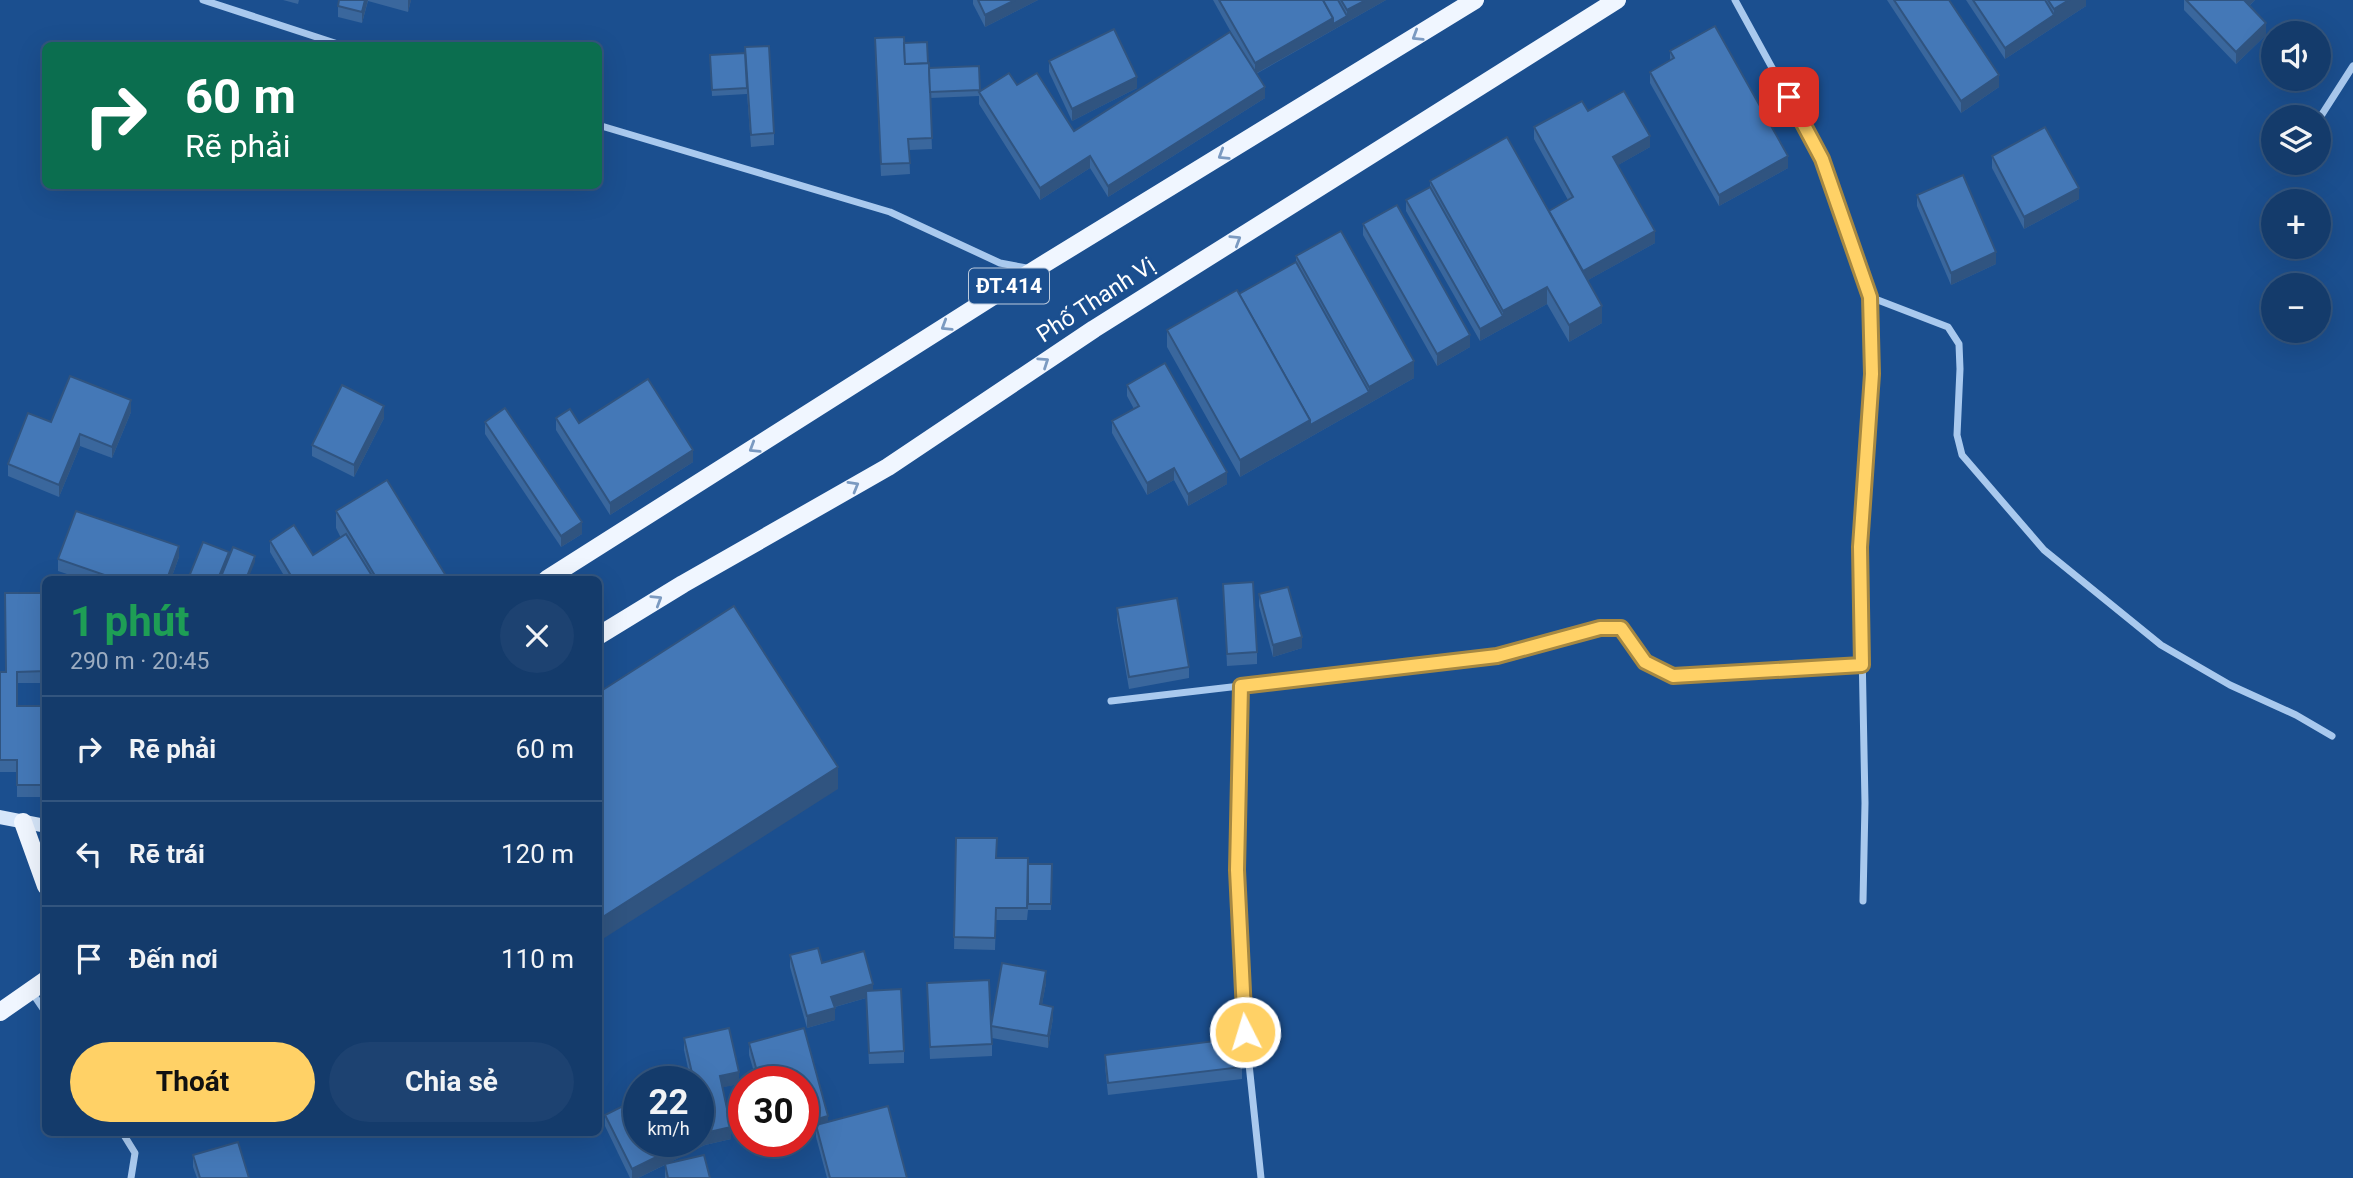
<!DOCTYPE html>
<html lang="vi">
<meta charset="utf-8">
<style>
body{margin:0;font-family:Roboto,sans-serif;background:#1d4271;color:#f1f3f6;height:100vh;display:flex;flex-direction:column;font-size:26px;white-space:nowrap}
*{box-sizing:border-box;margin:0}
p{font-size:23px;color:#9dadc1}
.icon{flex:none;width:38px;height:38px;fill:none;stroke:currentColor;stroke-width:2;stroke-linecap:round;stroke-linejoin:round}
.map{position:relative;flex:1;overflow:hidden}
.panel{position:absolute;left:42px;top:576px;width:560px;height:560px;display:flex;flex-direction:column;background:#143b6b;border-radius:10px;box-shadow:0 7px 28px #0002,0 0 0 2px #33557e}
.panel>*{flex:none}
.hud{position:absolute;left:42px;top:42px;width:560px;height:147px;border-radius:10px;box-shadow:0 7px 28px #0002,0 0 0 2px #33557e;background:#0b6e4f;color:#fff;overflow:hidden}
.buttons{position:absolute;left:2261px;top:21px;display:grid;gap:14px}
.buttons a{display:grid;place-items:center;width:70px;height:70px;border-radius:50%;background:#143b6b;box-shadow:0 7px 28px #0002,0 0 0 2px #33557e;font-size:35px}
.speed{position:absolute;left:623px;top:1066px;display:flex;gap:14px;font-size:35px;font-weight:700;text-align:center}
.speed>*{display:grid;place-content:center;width:91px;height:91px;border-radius:50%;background:#143b6b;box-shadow:0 7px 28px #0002,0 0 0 2px #33557e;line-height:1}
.speed small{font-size:18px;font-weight:400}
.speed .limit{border:10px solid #d22;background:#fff;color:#111}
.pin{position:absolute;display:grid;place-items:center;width:60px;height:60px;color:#fff;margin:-30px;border-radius:14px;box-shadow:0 4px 10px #0006}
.me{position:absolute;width:77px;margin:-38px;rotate:355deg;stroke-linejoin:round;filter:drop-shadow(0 0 5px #0008)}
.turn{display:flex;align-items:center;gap:24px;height:147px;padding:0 28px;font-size:32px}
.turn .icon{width:91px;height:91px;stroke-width:2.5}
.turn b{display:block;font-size:49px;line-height:60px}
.round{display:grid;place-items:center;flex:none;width:74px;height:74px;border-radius:37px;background:#1d4271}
.overview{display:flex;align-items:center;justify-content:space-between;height:119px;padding:0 28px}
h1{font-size:42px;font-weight:700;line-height:52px;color:#1e9e55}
.cta{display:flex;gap:14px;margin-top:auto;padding:14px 28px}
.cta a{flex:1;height:80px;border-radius:42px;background:#ffd166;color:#111;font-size:28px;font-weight:700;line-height:80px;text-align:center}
.cta a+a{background:#1d4271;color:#f1f3f6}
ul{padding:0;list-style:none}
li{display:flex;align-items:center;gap:21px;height:105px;padding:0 28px;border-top:2px solid #33557e}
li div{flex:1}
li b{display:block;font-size:26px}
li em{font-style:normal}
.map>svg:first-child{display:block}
</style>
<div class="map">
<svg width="2353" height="1178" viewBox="0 0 2353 1178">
<rect width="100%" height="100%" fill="#1b4f8f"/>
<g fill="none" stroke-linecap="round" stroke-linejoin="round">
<!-- street -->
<g stroke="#a9c9ee" stroke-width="7">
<polyline points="203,0 344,46"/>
<polyline points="1735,0 1822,159 1870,297 1872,374 1860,547 1865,803 1863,901"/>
<polyline points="2319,119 2353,66"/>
<polyline points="598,125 890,212 1000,263 1032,269"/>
<polyline points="1870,297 1948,327 1959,344 1960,369 1957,435 1962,455 2044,550 2161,645 2230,685 2296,715 2332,736"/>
<polyline points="1241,686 1237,870 1243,1007 1261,1178"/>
<polyline points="1111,701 1497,656 1600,627 1621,628 1645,662 1673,676 1862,665"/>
<polyline points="31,991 46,1013"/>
<polyline points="122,1132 135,1153 131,1178"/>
</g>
<!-- secondary -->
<polyline stroke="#d6e6fa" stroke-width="14" points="0,817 46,826"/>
<!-- primary -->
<g stroke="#f0f6ff" stroke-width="18">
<polyline points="547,579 1036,269 1475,0"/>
<polyline points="598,636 683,584 888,467 1094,329 1617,0"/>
<polyline points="23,822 46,886"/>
<polyline points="0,1012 46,980"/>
</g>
</g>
<!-- wall -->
<g fill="#3a679d">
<polygon points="283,0 299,0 298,4"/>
<polygon points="339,0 411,0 408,12 368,1 362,23 338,17 338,6"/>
<polygon points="973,0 1038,0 985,27 973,4"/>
<polygon points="1213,0 1386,0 1256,74 1265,98 1108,197 1090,168 1040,200 979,104 979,96 930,98 932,149 909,150 910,174 881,176 875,50 904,43 929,68 979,66 980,91 1017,85 1074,131 1237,43"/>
<polygon points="1887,0 1949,0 1999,87 1961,113"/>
<polygon points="1966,0 2086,0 2086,6 2005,59"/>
<polygon points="2184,0 2255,0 2249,6 2266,35 2236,64 2184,10"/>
<polygon points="1670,51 1788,168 1719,206 1650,83 1650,72 1670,60"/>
<polygon points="745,53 774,133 774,145 751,147 747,93 747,94 712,96 710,55"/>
<polygon points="1049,61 1137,88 1072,121 1049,72"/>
<polygon points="1588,111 1650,147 1618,165 1655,243 1588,280 1602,323 1569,342 1547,304 1480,341 1406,211 1406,200 1430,187 1430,181 1549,211 1568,200 1534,139 1534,127"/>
<polygon points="1992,156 2079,199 2024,229 1992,168"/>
<polygon points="1917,195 1996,264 1951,285 1917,206"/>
<polygon points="1363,224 1470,347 1437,366 1363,235"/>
<polygon points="1296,256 1414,378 1240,477 1167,347 1167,330 1239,294 1296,262"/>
<polygon points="1127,385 1227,484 1188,506 1174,480 1147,495 1112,433 1112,421 1134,409 1127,396"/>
<polygon points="131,412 112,458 80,446 59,497 8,476 8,464 51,422"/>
<polygon points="384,418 354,477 312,456 312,445"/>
<polygon points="556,418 579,423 693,462 610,515 556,430"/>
<polygon points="485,422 582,534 561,547 485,434"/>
<polygon points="336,511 448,579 286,579 270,552 270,541 313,555 341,538 336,528"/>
<polygon points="179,557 171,579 82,579 58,571 58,559"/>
<polygon points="1223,584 1257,652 1257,664 1227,666"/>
<polygon points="46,593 46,683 17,683 17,706 46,706 46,797 17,797 17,772 0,772 0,672 6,672"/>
<polygon points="1259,594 1302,648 1273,657 1259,606"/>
<polygon points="1117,608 1189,667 1189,678 1129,689 1117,620"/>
<polygon points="956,838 997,858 1028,864 1052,864 1051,910 1028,910 1027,920 996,920 995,950 954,949"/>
<polygon points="790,955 822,963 873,990 904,1051 904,1063 869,1064 866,998 835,1007 835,1020 807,1028 790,967"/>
<polygon points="927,983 991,1026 1046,983 1042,1004 1053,1018 1048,1048 992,1038 992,1056 930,1059"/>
<polygon points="804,1028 828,1116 828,1122 888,1106 907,1178 827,1178 816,1137 816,1131 803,1134 803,1082 757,1082 749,1055 749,1043"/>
<polygon points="684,1038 739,1084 722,1087 731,1139 705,1145 666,1164 710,1178 665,1178 665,1165 638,1178 630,1178 605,1126 605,1115 700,1123 698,1114 698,1082 691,1082 684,1050"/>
<polygon points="1105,1055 1242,1067 1242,1079 1108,1095 1105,1066"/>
<polygon points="193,1155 249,1178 197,1178 193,1167"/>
</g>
<!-- shaded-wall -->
<g fill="#305480">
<polygon points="365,0 368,0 362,23 362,12"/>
<polygon points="408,0 411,0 408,12"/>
<polygon points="1015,0 1038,0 985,27 985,15"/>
<polygon points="1366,0 1386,0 1333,30 1333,24 1347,16 1347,10"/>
<polygon points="2069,0 2086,0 2086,6 2005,59 2005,48 2054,15 2054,9"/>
<polygon points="2243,0 2255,0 2243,11"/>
<polygon points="1333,18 1333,30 1255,74 1255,63"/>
<polygon points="2266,23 2266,35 2236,64 2236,52"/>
<polygon points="1999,75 1999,87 1961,113 1961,101"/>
<polygon points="1137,77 1137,88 1072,121 1072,109"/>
<polygon points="1265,87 1265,98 1108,197 1108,186"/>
<polygon points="1650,136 1650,147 1613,168 1613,157"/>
<polygon points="1090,156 1090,168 1040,200 1040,188"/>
<polygon points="1788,156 1788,168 1719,206 1719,195"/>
<polygon points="2079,188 2079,199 2024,229 2024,217"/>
<polygon points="1655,231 1655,243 1581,284 1581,272"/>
<polygon points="1996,252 1996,264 1951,285 1951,273"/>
<polygon points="1547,287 1547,304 1480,341 1480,329 1503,316 1503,311"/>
<polygon points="1602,306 1602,323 1569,342 1569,325"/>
<polygon points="1470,335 1470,347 1437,366 1437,354"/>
<polygon points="1414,361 1414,378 1240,477 1240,460 1310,420 1369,392 1369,387"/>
<polygon points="131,400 131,412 112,458 112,447"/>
<polygon points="384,406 384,418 354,477 354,465"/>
<polygon points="80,434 80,446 59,497 59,485"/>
<polygon points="693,450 693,462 610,515 610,503"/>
<polygon points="1174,468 1174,480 1147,495 1147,483"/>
<polygon points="1227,472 1227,484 1188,506 1188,494"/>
<polygon points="582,522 582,534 561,547 561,536"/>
<polygon points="179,546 179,557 171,579 167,579"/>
<polygon points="229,552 229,563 223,579 218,579"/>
<polygon points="255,556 255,562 248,579 246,579"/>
<polygon points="1302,637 1302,648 1273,657 1273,645"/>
<polygon points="838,767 838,789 598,942 598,920"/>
<polygon points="1046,971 1046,983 1040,1016 1040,1004"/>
<polygon points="873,984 873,996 831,1008 831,997"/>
<polygon points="1053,1007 1053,1018 1048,1048 1048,1036"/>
<polygon points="835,1008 835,1020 807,1028 807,1016"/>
<polygon points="739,1072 739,1084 720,1088 720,1076"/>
<polygon points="828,1116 828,1128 816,1125 816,1131 803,1134 803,1123"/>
<polygon points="731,1127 731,1139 705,1145 638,1178 632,1178 632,1169 689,1141 698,1141 698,1137 705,1133"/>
</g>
<!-- building -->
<g fill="#4478b7" stroke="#305480" stroke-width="2">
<polygon points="339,0 365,0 362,12 338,6"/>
<polygon points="978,0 1015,0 985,15"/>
<polygon points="1219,0 1323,0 1333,18 1255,63"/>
<polygon points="1323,0 1338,0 1347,16 1333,24 1333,18"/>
<polygon points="1341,0 1366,0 1347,10"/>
<polygon points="1894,0 1949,0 1999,75 1961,101"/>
<polygon points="1973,0 2045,0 2054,15 2005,48"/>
<polygon points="2048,0 2069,0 2054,9"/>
<polygon points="2186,0 2244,0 2266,23 2236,52"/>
<polygon points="1715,26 1788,156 1719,195 1650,72 1674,58 1670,51"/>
<polygon points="1114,29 1137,77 1072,109 1049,61"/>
<polygon points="1230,32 1265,87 1108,186 1090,156 1040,188 979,92 1009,73 1017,85 1037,73 1074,131"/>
<polygon points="904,37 905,64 929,63 932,138 908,139 910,163 881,164 875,38"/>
<polygon points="927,42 928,63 905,64 904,43"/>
<polygon points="769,46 774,133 751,135 745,47"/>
<polygon points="745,53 747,88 712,90 710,55"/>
<polygon points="979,66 980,90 930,92 929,68"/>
<polygon points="1624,91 1650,136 1613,157 1655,231 1583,271 1549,211 1573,197 1534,127 1582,101 1588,111"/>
<polygon points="2045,127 2079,188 2024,217 1992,156"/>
<polygon points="1507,137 1602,306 1569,325 1547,287 1503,311 1430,181"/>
<polygon points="1963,175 1996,252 1951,273 1917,195"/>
<polygon points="1430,187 1503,316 1480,329 1406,200"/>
<polygon points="1397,205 1470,335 1437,354 1363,224"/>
<polygon points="1341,231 1414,361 1369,387 1296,256"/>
<polygon points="1296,262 1369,392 1310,425 1310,420 1239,294"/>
<polygon points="1237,290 1310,420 1240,460 1167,330"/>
<polygon points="1165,363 1227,472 1188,494 1174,468 1147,483 1112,421 1139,406 1127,385"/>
<polygon points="70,376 131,400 112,447 80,434 59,485 8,464 28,413 51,422"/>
<polygon points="648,379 693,450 610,503 556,418 570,409 579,423"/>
<polygon points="342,385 384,406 354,465 312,445"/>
<polygon points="505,408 582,522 561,536 485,422"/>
<polygon points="387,480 448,579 377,579 336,511"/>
<polygon points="76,511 179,546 167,579 116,579 58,559"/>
<polygon points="294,525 313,555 346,534 374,579 293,579 270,541"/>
<polygon points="203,542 229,552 218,579 188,579"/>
<polygon points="233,547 255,556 246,579 220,579"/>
<polygon points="1253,582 1257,652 1227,654 1223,584"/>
<polygon points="1288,587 1302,637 1273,645 1259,594"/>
<polygon points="5,593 46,593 46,671 17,672 17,706 46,706 46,785 17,785 17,760 0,760 0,672 6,672"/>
<polygon points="1177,598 1189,667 1129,677 1117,608"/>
<polygon points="734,606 838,767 598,920 598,693"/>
<polygon points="956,838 997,838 996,858 1028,858 1027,908 996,908 995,938 954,937"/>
<polygon points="1028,864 1052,864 1051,904 1028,904"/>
<polygon points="818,948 822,963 864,951 873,984 831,997 835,1008 807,1016 790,955"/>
<polygon points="1002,963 1046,971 1040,1004 1053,1007 1048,1036 991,1026 992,1044 930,1047 927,983 989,980 991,1026"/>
<polygon points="901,989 904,1051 869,1053 866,991"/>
<polygon points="729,1028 739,1072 720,1076 731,1127 705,1133 698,1137 698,1119 705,1133 698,1102 698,1082 694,1082 684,1038"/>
<polygon points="804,1028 828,1116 803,1123 803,1082 760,1082 749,1043"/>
<polygon points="1238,1038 1242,1067 1108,1083 1105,1055"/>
<polygon points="639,1098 639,1141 689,1141 632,1169 605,1115"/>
<polygon points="888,1106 907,1178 830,1178 816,1125"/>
<polygon points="238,1142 249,1178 200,1178 193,1155"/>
<polygon points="704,1155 710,1178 668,1178 665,1164"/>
</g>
<!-- one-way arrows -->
<defs><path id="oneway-chevron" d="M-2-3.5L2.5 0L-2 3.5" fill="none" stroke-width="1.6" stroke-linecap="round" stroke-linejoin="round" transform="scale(1.75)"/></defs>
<g stroke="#7b9ac1">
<use href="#oneway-chevron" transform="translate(1417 36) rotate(148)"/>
<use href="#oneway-chevron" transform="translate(1223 155) rotate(148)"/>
<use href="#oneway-chevron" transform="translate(1236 240) rotate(-32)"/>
<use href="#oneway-chevron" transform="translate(946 326) rotate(148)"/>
<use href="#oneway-chevron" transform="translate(1044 362) rotate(-34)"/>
<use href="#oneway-chevron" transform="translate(754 448) rotate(148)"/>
<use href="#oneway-chevron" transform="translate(854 486) rotate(-30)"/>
<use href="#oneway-chevron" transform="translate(657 600) rotate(-32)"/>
</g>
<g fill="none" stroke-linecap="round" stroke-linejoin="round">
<!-- route casing -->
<g stroke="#a68842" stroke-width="18">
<polyline id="route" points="1245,1032 1237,870 1241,686 1497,656 1600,628 1621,628 1645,662 1673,676 1862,665 1860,547 1872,374 1870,297 1822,159 1789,97"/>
</g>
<!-- route -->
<use href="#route" stroke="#ffd166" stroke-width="12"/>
</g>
<g text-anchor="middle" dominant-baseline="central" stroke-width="5" stroke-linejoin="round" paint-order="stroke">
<!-- shield labels -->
<rect fill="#1b4f8f" stroke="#bbcadd" stroke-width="2" x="969" y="268.5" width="80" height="35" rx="5"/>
<g font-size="21" font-weight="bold" fill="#fff">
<text x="1009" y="286">ĐT.414</text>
</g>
<!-- street labels -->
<g font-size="23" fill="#fff" stroke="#1b4f8f">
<text transform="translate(1096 300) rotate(-33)">Phố Thanh Vị</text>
</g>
</g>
</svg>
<div class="buttons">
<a><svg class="icon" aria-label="sound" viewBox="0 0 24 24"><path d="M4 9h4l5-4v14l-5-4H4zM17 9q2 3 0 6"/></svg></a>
<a><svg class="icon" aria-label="layers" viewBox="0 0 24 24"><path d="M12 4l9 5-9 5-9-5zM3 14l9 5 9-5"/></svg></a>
<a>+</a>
<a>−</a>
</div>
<div class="speed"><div>22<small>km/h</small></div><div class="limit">30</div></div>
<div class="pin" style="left:1789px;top:97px;background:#d93025"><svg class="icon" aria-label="arrive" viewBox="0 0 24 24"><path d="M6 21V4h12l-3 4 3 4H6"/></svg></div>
<svg class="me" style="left:1245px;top:1032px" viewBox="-20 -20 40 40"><circle r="17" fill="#ffd166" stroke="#fff" stroke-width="3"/><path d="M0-11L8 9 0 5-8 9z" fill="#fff"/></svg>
<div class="hud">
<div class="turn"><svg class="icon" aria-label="right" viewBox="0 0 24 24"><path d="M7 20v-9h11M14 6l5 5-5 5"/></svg><div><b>60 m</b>Rẽ phải</div></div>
</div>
<section class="panel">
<div class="overview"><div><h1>1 phút</h1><p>290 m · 20:45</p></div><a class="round"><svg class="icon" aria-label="close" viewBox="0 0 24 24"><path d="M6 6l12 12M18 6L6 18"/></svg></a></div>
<ul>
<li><svg class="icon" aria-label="right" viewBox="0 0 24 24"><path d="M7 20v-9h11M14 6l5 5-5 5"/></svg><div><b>Rẽ phải</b></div><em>60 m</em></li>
<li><svg class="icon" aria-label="left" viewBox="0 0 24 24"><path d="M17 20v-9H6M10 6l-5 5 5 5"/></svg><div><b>Rẽ trái</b></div><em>120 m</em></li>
<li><svg class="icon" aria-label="arrive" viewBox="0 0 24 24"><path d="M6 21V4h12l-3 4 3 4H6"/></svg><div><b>Đến nơi</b></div><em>110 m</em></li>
</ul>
<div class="cta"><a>Thoát</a><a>Chia sẻ</a></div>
</section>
</div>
